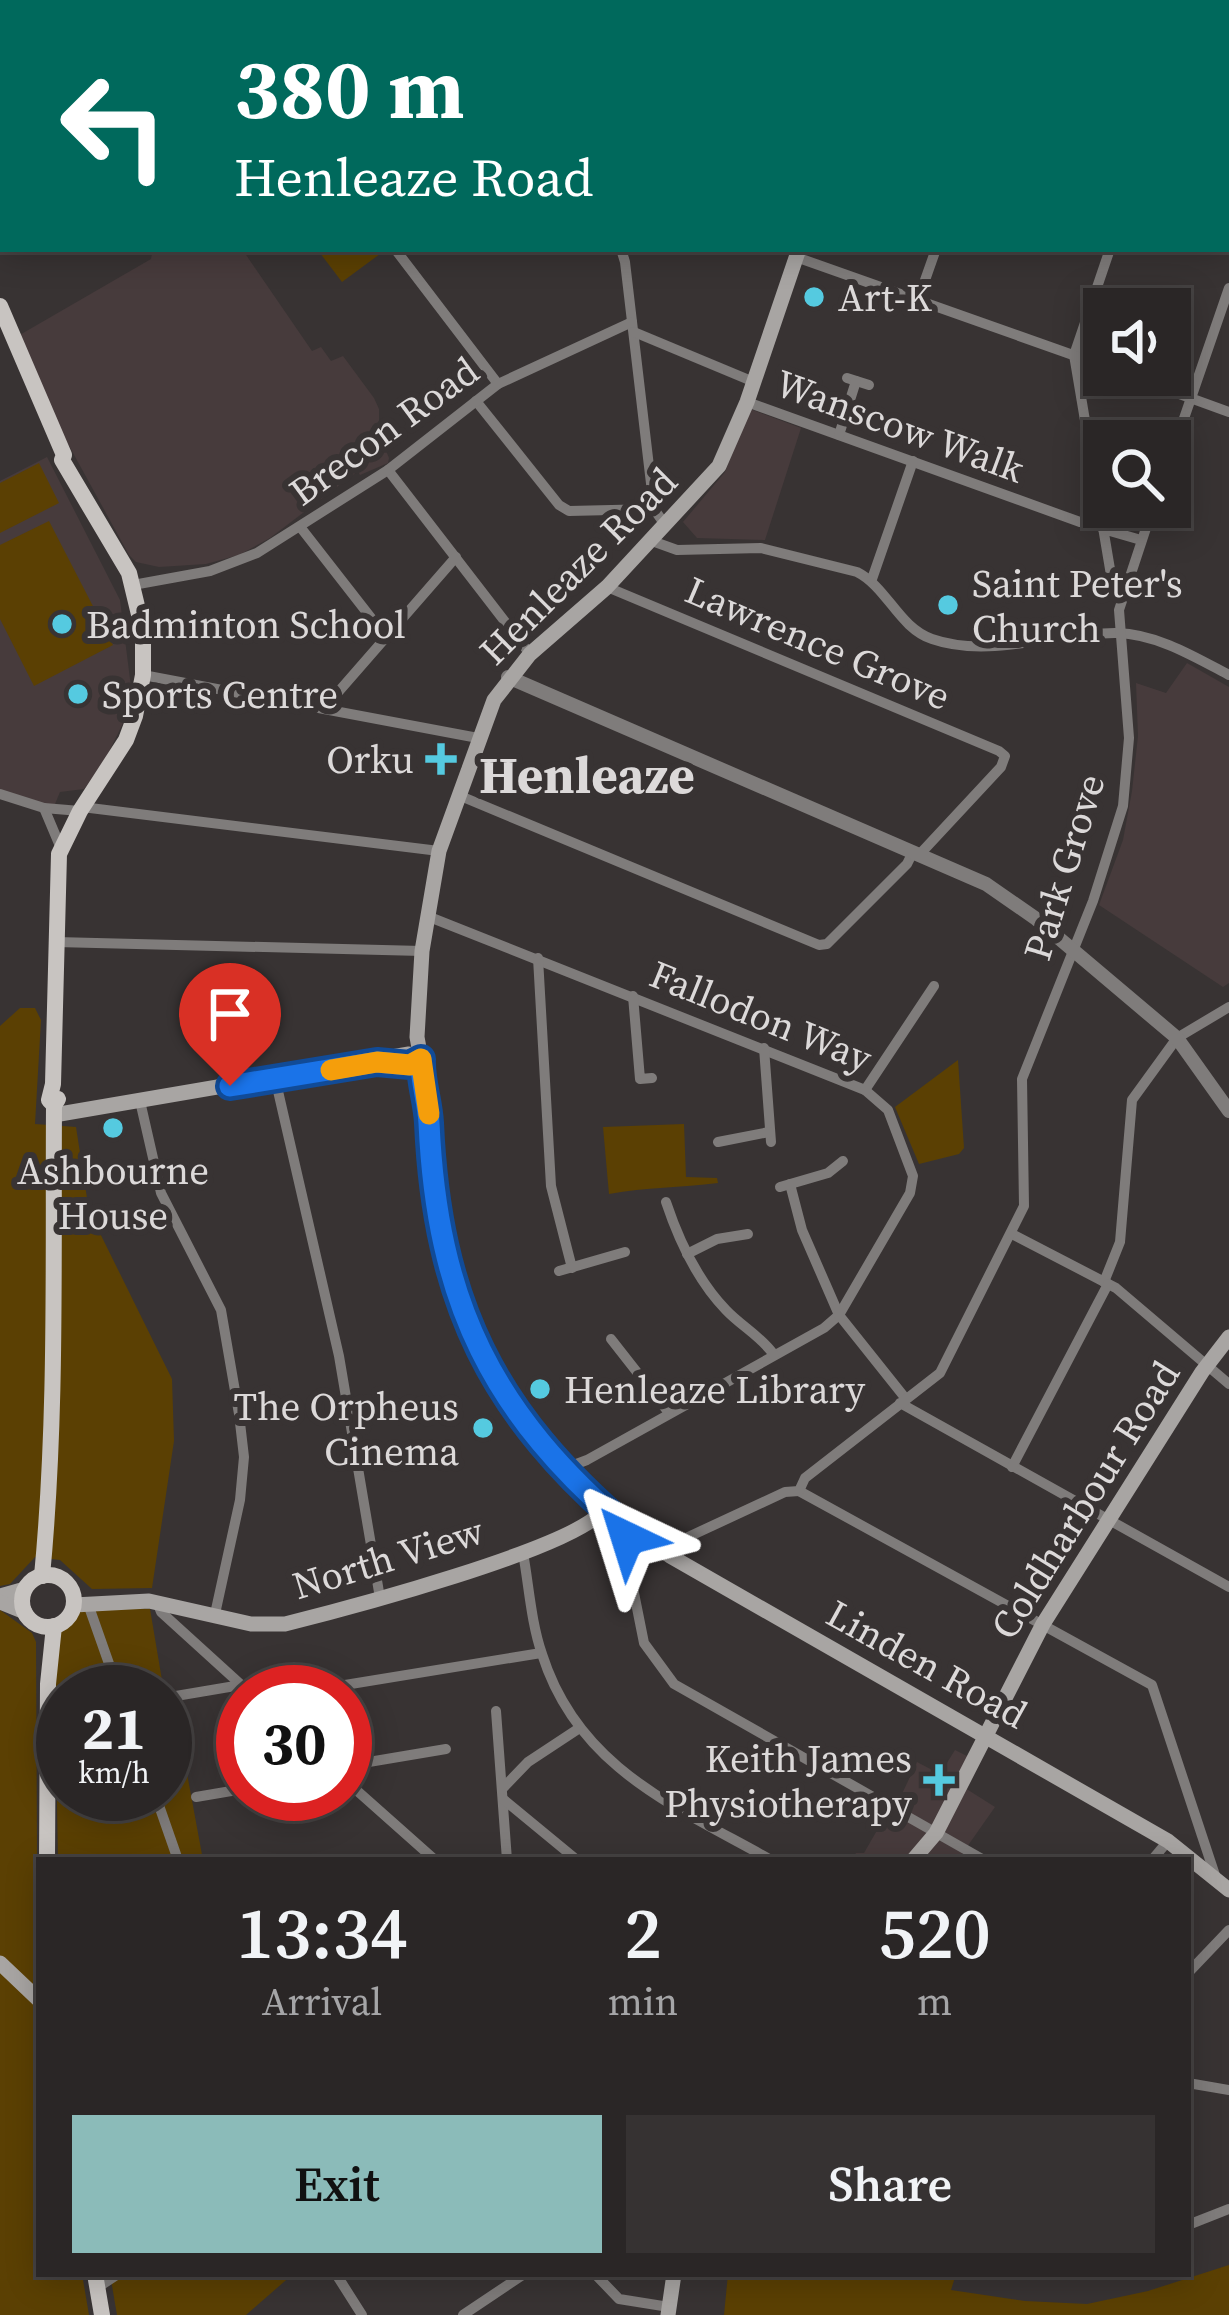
<!DOCTYPE html>
<style>
body{margin:0;font-family:"Source Serif 4",serif;background:#363232;color:#f1f3f6;height:100vh;display:flex;flex-direction:column;font-size:45px;white-space:nowrap}
*{box-sizing:border-box;margin:0}
p{font-size:39px;color:#a5a5a7}
.icon{flex:none;width:66px;height:66px;fill:none;stroke:currentColor;stroke-width:2;stroke-linecap:round;stroke-linejoin:round}
.map{position:relative;flex:1;overflow:hidden}
.side{position:absolute;left:36px;top:1857px;width:1155px;height:420px;display:flex;flex-direction:column;background:#2a2626;border-radius:0px;box-shadow:0 6px 30px #0003,0 0 0 3px #464343}
.side>*{flex:none}
.guide{position:absolute;left:0px;top:0px;width:1230px;height:252px;box-shadow:0 6px 30px #0003,0 0 0 3px #464343;background:#00695c;color:#fff;overflow:hidden}
.tools{position:absolute;left:1083px;top:288px;display:grid;gap:24px}
.tools a{display:grid;place-items:center;width:108px;height:108px;border-radius:0px;background:#2a2626;box-shadow:0 6px 30px #0003,0 0 0 3px #464343;font-size:60px}
.speed{position:absolute;left:36px;top:1665px;display:flex;gap:24px;font-size:60px;font-weight:700;text-align:center}
.speed>*{display:grid;place-content:center;width:156px;height:156px;border-radius:50%;background:#2a2626;box-shadow:0 6px 30px #0003,0 0 0 3px #464343;line-height:1}
.speed small{font-size:30px;font-weight:400}
.speed .limit{border:18px solid #d22;background:#fff;color:#111}
.pin{position:absolute;display:grid;place-items:center;width:102px;height:102px;color:#fff;margin:-123px -51px;border-radius:50% 50% 50% 0;rotate:-45deg;box-shadow:0 0 12px #0007}
.pin .icon{rotate:45deg}
.me{position:absolute;width:132px;margin:-66px;rotate:319deg;stroke-linejoin:round;filter:drop-shadow(0 0 9px #0008)}
.turn{display:flex;align-items:center;gap:42px;height:252px;padding:0 36px;font-size:54px}
.turn .icon{width:156px;height:156px;stroke-width:2.5}
.turn b{display:block;font-size:84px;line-height:102px}
.eta{display:flex;justify-content:space-evenly;align-items:center;height:204px;text-align:center}
.eta b{font-size:72px;font-weight:600;line-height:84px}
.action{display:flex;gap:24px;margin-top:auto;padding:24px 36px}
.action a{flex:1;height:138px;border-radius:0px;background:#8bbbb9;color:#111;font-size:48px;font-weight:600;line-height:138px;text-align:center}
.action a+a{background:#363232;color:#f1f3f6}
.map>svg:first-child{display:block}
</style>
<div class="map">
<svg width="1229" height="2315" viewBox="0 0 1229 2315">
<rect width="100%" height="100%" fill="#383333"/>
<!-- built -->
<g fill="#473b3c">
<polygon points="153,249 242,249 312,351 321,347 331,361 343,356 374,398 379,409 379,434 389,458 388,463 360,475 358,471 270,538 239,555 206,564 159,567 136,562 129,555 11,340 151,259"/>
<polygon points="750,409 801,428 765,540 697,538 683,522 725,472"/>
<polygon points="47,457 120,600 131,687 123,723 102,766 84,789 60,792 55,804 46,805 0,791 0,481"/>
<polygon points="1187,663 1229,687 1229,983 1223,987 1099,905 1123,840 1132,791 1138,736 1136,683 1166,693"/>
<polygon points="955,1750 979,1762 965,1788 995,1807 962,1854 962,1860 852,1860 856,1853 864,1853 887,1813 892,1815 917,1762 940,1774"/>
</g>
<!-- green -->
<g fill="#5b4003">
<polygon points="317,249 383,249 384,251 342,282"/>
<polygon points="39,463 59,503 0,533 0,483"/>
<polygon points="49,521 113,645 34,686 0,619 0,545"/>
<polygon points="20,1008 35,1008 41,1020 35,1124 76,1127 89,1211 172,1379 174,1441 152,1588 92,1589 60,1560 35,1557 10,1584 0,1586 0,1026"/>
<polygon points="958,1060 964,1148 959,1154 919,1164 895,1107"/>
<path d="M 684,1124 L 686,1177 L 717,1178 L 718,1183 C 681,1188 646,1187 609,1194 L 603,1127 Z"/>
<polygon points="83,1604 150,1609 164,1692 63,1692 63,1794 165,1794 165,1695 179,1730 203,1860 58,1860 54,1634"/>
<polygon points="0,1610 32,1633 36,1642 39,2274 82,2274 89,2315 0,2315"/>
<path d="M 1229,2265 L 1229,2315 L 724,2315 L 728,2274 L 882,2274 C 905,2276 928,2274 956,2274 L 951,2290 L 1025,2301 L 1087,2304 L 1148,2291 Z"/>
<polygon points="110,2274 293,2274 246,2315 117,2315"/>
</g>
<g fill="none" stroke-linecap="round" stroke-linejoin="round">
<!-- minor -->
<g stroke="#7f7c7b" stroke-width="10">
<polyline points="531,0 532,3"/>
<polyline points="701,0 702,3"/>
<polyline points="1090,0 1095,3"/>
<polyline points="451,3 452,0"/>
<polyline points="1021,3 1022,0"/>
<polyline points="1227,93 1229,95"/>
<polyline points="0,172 3,172"/>
<polyline points="395,249 498,384"/>
<polyline points="621,249 625,262 654,509 666,526"/>
<polyline points="1110,249 1074,355 1111,575 1123,587"/>
<polyline points="796,257 1104,366"/>
<polyline points="918,300 936,249"/>
<polyline points="634,332 754,382"/>
<polyline points="1127,375 1229,412"/>
<polyline points="847,378 869,385"/>
<polyline points="476,401 559,505 569,511 654,509"/>
<polyline points="747,402 1080,522 1103,525"/>
<polyline points="839,435 856,381"/>
<polyline points="1170,459 1229,288"/>
<polyline points="388,470 530,654"/>
<polyline points="301,528 386,637"/>
<polyline points="1103,529 1141,540"/>
<path d="M 652,541 L 677,550 L 761,548 L 857,572 C 887,587 899,628 932,639 C 989,659 1058,632 1117,633 C 1157,634 1195,657 1229,675"/>
<polyline points="872,579 913,461"/>
<polyline points="133,585 210,571 257,553 388,470 498,384 632,322"/>
<polyline points="607,587 999,751 1005,756 1001,767 920,854"/>
<polyline points="143,675 478,738"/>
<polyline points="332,708 333,698 456,557"/>
<polyline points="0,794 44,808 80,811"/>
<polyline points="458,795 819,945 827,944 907,864 913,852"/>
<polyline points="82,807 439,851"/>
<polyline points="44,808 60,846"/>
<polyline points="427,916 865,1090 888,1110 913,1176 910,1193 839,1315 824,1328 587,1460 563,1469"/>
<polyline points="56,942 422,951"/>
<polyline points="538,958 551,1186 572,1268"/>
<polyline points="633,996 640,1079 652,1078"/>
<polyline points="764,1048 771,1142"/>
<polyline points="275,1078 339,1356 380,1598"/>
<polyline points="865,1090 934,986"/>
<polyline points="140,1101 161,1193 221,1310 239,1414 244,1457 240,1500 215,1614"/>
<polyline points="718,1142 769,1132"/>
<polyline points="790,1184 802,1230 839,1315 906,1399"/>
<polyline points="780,1187 828,1173 843,1161"/>
<path d="M 666,1202 C 679,1241 697,1280 726,1310 C 741,1326 762,1337 774,1355"/>
<polyline points="1012,1234 1116,1288 1229,1384"/>
<polyline points="687,1254 717,1239 748,1234"/>
<polyline points="559,1271 625,1252"/>
<polyline points="1104,1282 1120,1242 1132,1100 1177,1038 1229,1007"/>
<polyline points="611,1339 669,1413"/>
<polyline points="900,1403 1229,1587"/>
<polyline points="1012,1467 1108,1284"/>
<polyline points="799,1491 1152,1685 1216,1878"/>
<polyline points="629,1530 627,1558 644,1643 674,1684 984,1860"/>
<path d="M 523,1553 C 529,1586 531,1622 542,1654 C 578,1768 675,1806 771,1860"/>
<polyline points="670,1556 686,1538 785,1492 799,1491 805,1478 940,1373 1024,1206 1022,1079 1093,901 1123,806 1129,738 1119,610 1153,507"/>
<polyline points="157,1602 161,1612 249,1692"/>
<polyline points="88,1604 119,1692"/>
<polyline points="302,1692 541,1653"/>
<polyline points="170,1697 241,1685"/>
<polyline points="496,1711 507,1860"/>
<polyline points="345,1766 446,1749"/>
<polyline points="345,1780 435,1860"/>
<polyline points="502,1789 528,1762 578,1729"/>
<polyline points="155,1794 178,1860"/>
<polyline points="196,1797 243,1789"/>
<polyline points="503,1799 577,1860"/>
<polyline points="1152,1860 1168,1841"/>
<polyline points="1188,1973 1229,1930"/>
<polyline points="1188,2083 1229,2090"/>
<polyline points="1188,2225 1229,2209"/>
<polyline points="217,2274 284,2274"/>
<polyline points="336,2274 362,2315"/>
<polyline points="595,2274 619,2299 669,2307"/>
<polyline points="97,2288 118,2274"/>
<polyline points="463,2315 524,2274"/>
</g>
<!-- tertiary -->
<g stroke="#7f7c7b" stroke-width="14">
<polyline points="508,677 986,884 1035,918 1177,1038 1229,1111"/>
<path d="M 421,1059 L 429,1073 C 431,1112 428,1152 433,1192 C 449,1328 508,1417 604,1509"/>
</g>
<!-- secondary -->
<g stroke="#a8a5a3" stroke-width="15">
<polyline points="881,3 882,0"/>
<polyline points="0,32 2,0"/>
<polyline points="421,1059 417,1037 422,951 439,851 494,700 530,654 607,587 719,466 747,402 799,249"/>
<polyline points="54,1115 409,1054 421,1059"/>
<polyline points="0,1596 25,1589"/>
<polyline points="0,1602 25,1612"/>
<path d="M 74,1605 L 149,1601 L 251,1624 L 285,1624 C 341,1610 578,1548 604,1509 L 670,1556 L 1168,1841 L 1229,1890"/>
<polyline points="913,1860 936,1833 1043,1624 1202,1372 1229,1337"/>
<polyline points="0,1963 39,2000"/>
<polyline points="668,2315 674,2274"/>
</g>
<!-- primary -->
<g stroke="#c8c4c1" stroke-width="16">
<polyline points="0,306 64,455 62,460 129,573 143,631 143,675 135,716 126,740 80,811 59,854 53,1084 49,1100 54,1105"/>
<circle cx="48" cy="1601" r="26"/>
<path d="M 42,1576 C 57,1419 53,1262 54,1105 L 58,1099"/>
<polyline points="47,1860 48,1684 54,1626"/>
<polyline points="95,2274 102,2315"/>
</g>
</g>
<g fill="none" stroke-linecap="round" stroke-linejoin="round">
<!-- route casing -->
<g stroke="#114b97" stroke-width="30">
<path id="route" d="M 230,1086 L 377,1062 L 410,1065 L 421,1059 C 420,1081 428,1101 429,1123 C 437,1302 492,1414 629,1530 L 627,1538"/>
</g>
<!-- route -->
<use href="#route" stroke="#1a73e8" stroke-width="21"/>
<!-- slow -->
<polyline stroke="#f59e0b" stroke-width="21" points="331,1070 377,1062 410,1065 421,1059 429,1114"/>
</g>
<!-- markers -->
<g fill="#55cae0" stroke="#383333" stroke-width="4.5">
<circle cx="814" cy="297" r="12"/>
<circle cx="948" cy="605" r="12"/>
<circle cx="62" cy="624" r="12"/>
<circle cx="78" cy="694" r="12"/>
<path d="M435 741h12v12h12v12h-12v12h-12v-12h-12v-12h12z"/>
<circle cx="113" cy="1128" r="12"/>
<circle cx="540" cy="1389" r="12"/>
<circle cx="483" cy="1428" r="12"/>
<path d="M933 1762h12v12h12v12h-12v12h-12v-12h-12v-12h12z"/>
</g>
<g text-anchor="middle" dominant-baseline="central" stroke-width="12" stroke-linejoin="round" paint-order="stroke">
<!-- poi labels -->
<g font-size="39" fill="#dcd9d9" stroke="#383333" text-anchor="start">
<text x="838" y="297">Art-K</text>
<text x="972" y="583">Saint Peter's<tspan x="972" dy="45">Church</tspan></text>
<text x="86" y="624">Badminton School</text>
<text x="102" y="694">Sports Centre</text>
<text x="414" y="759" text-anchor="end">Orku</text>
<text x="113" y="1170" text-anchor="middle">Ashbourne<tspan x="113" dy="45">House</tspan></text>
<text x="564" y="1389">Henleaze Library</text>
<text x="459" y="1406" text-anchor="end">The Orpheus<tspan x="459" dy="45">Cinema</tspan></text>
<text x="912" y="1758" text-anchor="end">Keith James<tspan x="912" dy="45">Physiotherapy</tspan></text>
</g>
<!-- street labels -->
<g font-size="39" fill="#dcd9d9" stroke="#383333">
<text transform="translate(900 426) rotate(20)">Wanscow Walk</text>
<text transform="translate(384 431) rotate(-36)">Brecon Road</text>
<text transform="translate(578 566) rotate(-45)">Henleaze Road</text>
<text transform="translate(818 643) rotate(23)">Lawrence Grove</text>
<text transform="translate(1064 867) rotate(-73)">Park Grove</text>
<text transform="translate(761 1016) rotate(22)">Fallodon Way</text>
<text transform="translate(1085 1500) rotate(-58)">Coldharbour Road</text>
<text transform="translate(388 1558) rotate(-17)">North View</text>
<text transform="translate(927 1664) rotate(29)">Linden Road</text>
</g>
<!-- district labels -->
<g font-size="51" font-weight="bold" fill="#dcd9d9" stroke="#383333">
<text x="587" y="775">Henleaze</text>
</g>
</g>
</svg>
<div class="tools">
<a><svg class="icon" aria-label="sound" viewBox="0 0 24 24"><path d="M4 9h4l5-4v14l-5-4H4zM17 9q2 3 0 6"/></svg></a>
<a><svg class="icon" aria-label="search" viewBox="0 0 24 24"><circle cx="10" cy="10" r="6"/><path d="M15 15l6 6"/></svg></a>
</div>
<div class="speed"><div>21<small>km/h</small></div><div class="limit">30</div></div>
<div class="pin" style="left:230px;top:1086px;background:#d93025"><svg class="icon" aria-label="arrive" viewBox="0 0 24 24"><path d="M6 21V4h12l-3 4 3 4H6"/></svg></div>
<svg class="me" style="left:627px;top:1538px" viewBox="-20 -20 40 40"><path d="M0-17L14 15 0 8-14 15z" fill="#1a73e8" stroke="#fff" stroke-width="4"/></svg>
<div class="guide">
<div class="turn"><svg class="icon" aria-label="left" viewBox="0 0 24 24"><path d="M17 20v-9H6M10 6l-5 5 5 5"/></svg><div><b>380 m</b>Henleaze Road</div></div>
</div>
<section class="side">
<div class="eta">
<div><b>13:34</b><p>Arrival</p></div>
<div><b>2</b><p>min</p></div>
<div><b>520</b><p>m</p></div>
</div>
<div class="action"><a>Exit</a><a>Share</a></div>
</section>
</div>
